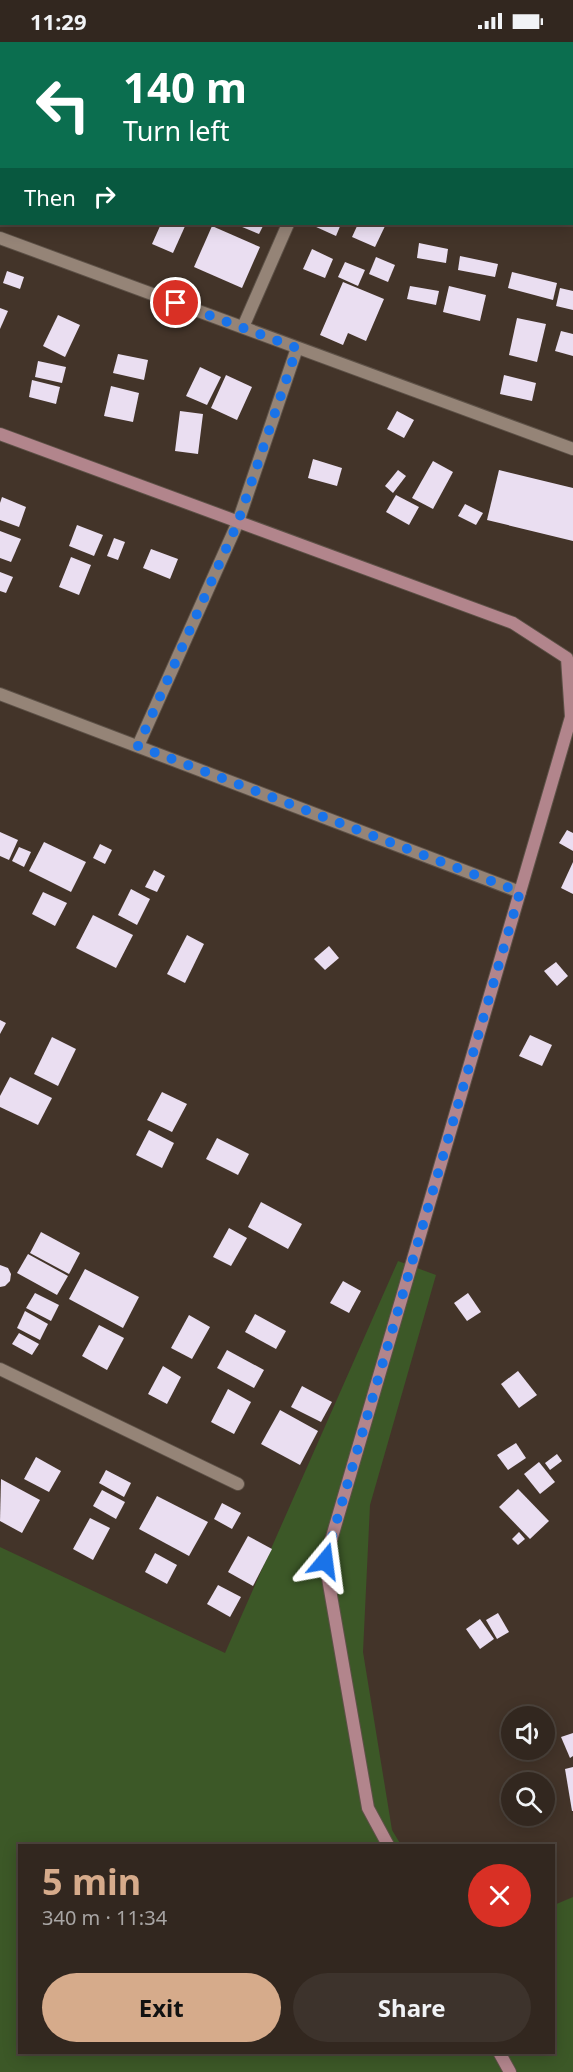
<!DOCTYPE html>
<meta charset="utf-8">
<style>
body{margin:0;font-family:"Noto Sans",sans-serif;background:#3d332c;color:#f1f3f6;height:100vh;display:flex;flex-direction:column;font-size:22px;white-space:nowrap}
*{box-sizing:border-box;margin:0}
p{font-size:20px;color:#a8a5a4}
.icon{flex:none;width:33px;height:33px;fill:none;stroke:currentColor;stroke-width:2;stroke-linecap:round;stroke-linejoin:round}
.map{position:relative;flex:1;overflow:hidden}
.panel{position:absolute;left:18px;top:1802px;width:537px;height:210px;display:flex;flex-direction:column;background:#32271f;border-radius:0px;box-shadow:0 3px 15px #0003,0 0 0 2px #4d443d}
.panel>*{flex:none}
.banner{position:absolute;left:0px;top:0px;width:573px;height:183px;box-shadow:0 3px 15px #0003,0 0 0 2px #4d443d;background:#0b6e4f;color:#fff;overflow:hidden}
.buttons{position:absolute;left:501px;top:1664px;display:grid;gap:12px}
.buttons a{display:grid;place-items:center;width:54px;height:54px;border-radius:50%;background:#32271f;box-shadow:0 3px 15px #0003,0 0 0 2px #4d443d;font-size:30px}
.pin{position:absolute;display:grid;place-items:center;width:51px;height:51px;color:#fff;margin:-26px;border:3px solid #fff;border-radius:50%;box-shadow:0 2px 6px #0007}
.me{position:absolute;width:66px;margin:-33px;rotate:16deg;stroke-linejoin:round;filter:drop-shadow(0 0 4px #0008)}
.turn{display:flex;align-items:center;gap:21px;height:126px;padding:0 24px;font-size:27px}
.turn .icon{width:78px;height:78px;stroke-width:2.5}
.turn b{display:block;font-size:42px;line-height:51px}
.then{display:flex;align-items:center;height:57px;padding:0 24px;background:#0003;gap:12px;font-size:22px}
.round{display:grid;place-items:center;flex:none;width:63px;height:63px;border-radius:32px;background:#3d332c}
.head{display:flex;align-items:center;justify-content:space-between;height:102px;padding:0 24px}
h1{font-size:36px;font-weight:700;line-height:45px;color:#d6ab8b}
.button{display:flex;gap:12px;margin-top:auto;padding:12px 24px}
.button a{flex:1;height:69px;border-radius:36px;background:#d6ab8b;color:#111;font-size:24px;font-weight:700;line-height:69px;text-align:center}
.button a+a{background:#3d332c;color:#f1f3f6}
.status{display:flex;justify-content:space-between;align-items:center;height:42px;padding:0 30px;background:#32271f;direction:ltr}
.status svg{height:16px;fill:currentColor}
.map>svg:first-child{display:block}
</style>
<div class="status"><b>11:29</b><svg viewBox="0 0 49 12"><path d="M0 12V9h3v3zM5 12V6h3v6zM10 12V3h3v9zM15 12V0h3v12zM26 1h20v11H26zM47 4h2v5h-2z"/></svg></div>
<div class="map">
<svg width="573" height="2030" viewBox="0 0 573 2030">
<rect width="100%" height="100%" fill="#433429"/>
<!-- green -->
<g fill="#3c5827">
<polygon points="488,0 573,0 573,38 572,2"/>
<polygon points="398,1219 436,1233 370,1463 363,1610 392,1788 401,1803 20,1803 20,2010 554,2010 554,1863 573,1855 573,2030 0,2030 0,1505 225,1611"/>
</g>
<!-- building -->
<g fill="#eadef1">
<polygon points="161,182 186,182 173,211 152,202"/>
<polygon points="235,182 264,182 259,192"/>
<polygon points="315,182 341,182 336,194 314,184"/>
<polygon points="358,182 386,182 375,205 352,195"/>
<polygon points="212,184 260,205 242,246 194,225"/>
<polygon points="419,201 448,207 446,221 417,216"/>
<polygon points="312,207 333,217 325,236 303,227"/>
<polygon points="460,214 498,222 495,235 458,228"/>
<polygon points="376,215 395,223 388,240 369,232"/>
<polygon points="345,220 365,228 358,244 338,235"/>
<polygon points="7,229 24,235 20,247 3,241"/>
<polygon points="512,230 557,241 553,258 508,246"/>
<polygon points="343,240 384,257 366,299 348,291 343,303 320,293"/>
<polygon points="410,244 439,249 436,263 407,257"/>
<polygon points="449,244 486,253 480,279 443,270"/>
<polygon points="560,246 573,249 573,268 556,264"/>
<polygon points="0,266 8,269 0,287"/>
<polygon points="58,273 80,283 65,315 43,304"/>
<polygon points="517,276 546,282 537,320 509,313"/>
<polygon points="561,289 573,292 573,314 555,309"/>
<polygon points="118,312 148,318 144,338 113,331"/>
<polygon points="38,319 66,325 62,341 35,335"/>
<polygon points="200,325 221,335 207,363 186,354"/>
<polygon points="226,333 252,345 237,378 211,366"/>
<polygon points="504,333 536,341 532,359 500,352"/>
<polygon points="32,338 60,345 56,362 29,355"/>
<polygon points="111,344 139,351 133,380 104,374"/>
<polygon points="180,369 203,372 198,412 175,409"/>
<polygon points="397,369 414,378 404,396 387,387"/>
<polygon points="313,417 342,426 337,444 308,436"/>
<polygon points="433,419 453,430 433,467 412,456"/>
<polygon points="398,428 406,434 393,451 385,444"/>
<polygon points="499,428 573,446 573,499 487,478"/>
<polygon points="396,453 419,465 409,483 386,470"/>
<polygon points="2,455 26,465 19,485 0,478 0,461"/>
<polygon points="465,462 483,471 476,483 458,474"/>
<polygon points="77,483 103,493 94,514 69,504"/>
<polygon points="0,489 21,497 11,520 0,516"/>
<polygon points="114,496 125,500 118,518 107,514"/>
<polygon points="151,507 178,517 170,537 143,526"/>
<polygon points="71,515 91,523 79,553 59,545"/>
<polygon points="0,530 13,535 6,551 0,549"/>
<polygon points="567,788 573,791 573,809 559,801"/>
<polygon points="0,790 18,798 9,818 0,814"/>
<polygon points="44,800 86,820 71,850 29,829"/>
<polygon points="100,802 112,808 105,822 93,816"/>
<polygon points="19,805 31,810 24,825 12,819"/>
<polygon points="573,820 573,852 561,846"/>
<polygon points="154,828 165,834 157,850 145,845"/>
<polygon points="131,847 150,857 137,883 118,873"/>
<polygon points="43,850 67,861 55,884 32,872"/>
<polygon points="93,873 133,893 116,926 76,906"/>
<polygon points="187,893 204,902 185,941 167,932"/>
<polygon points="329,904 339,916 325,928 314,917"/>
<polygon points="556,920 568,934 557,944 544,929"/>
<polygon points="0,978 6,981 0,992"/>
<polygon points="530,993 552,1003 542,1024 519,1014"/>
<polygon points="52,995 76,1007 58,1044 34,1032"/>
<polygon points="10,1035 52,1056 38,1083 0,1065 0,1054"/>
<polygon points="162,1050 187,1062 172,1090 147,1078"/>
<polygon points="149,1088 174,1101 162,1126 136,1113"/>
<polygon points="217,1096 249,1112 238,1133 206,1117"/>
<polygon points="261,1160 302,1182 288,1207 248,1185"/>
<polygon points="229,1186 247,1196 231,1224 213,1215"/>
<polygon points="41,1190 80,1211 69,1232 30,1211"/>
<polygon points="28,1212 68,1234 57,1253 17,1231"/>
<polygon points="0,1223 8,1226 11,1232 10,1239 5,1244 0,1245"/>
<polygon points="85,1227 139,1255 123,1286 69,1257"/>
<polygon points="343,1239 361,1249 349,1271 330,1261"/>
<polygon points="35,1251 59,1263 51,1279 26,1266"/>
<polygon points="468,1251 481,1270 467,1279 454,1261"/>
<polygon points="25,1269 48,1282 40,1298 17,1286"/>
<polygon points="255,1272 286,1289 276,1307 245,1290"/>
<polygon points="189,1273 210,1285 192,1317 171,1306"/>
<polygon points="99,1283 124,1296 107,1328 82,1314"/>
<polygon points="19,1291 39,1302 32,1313 12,1302"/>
<polygon points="227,1308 264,1328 254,1346 217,1326"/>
<polygon points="163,1324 181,1335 167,1362 148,1352"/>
<polygon points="518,1329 537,1353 519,1366 501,1342"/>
<polygon points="302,1344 332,1360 321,1380 291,1365"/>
<polygon points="228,1347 251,1360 234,1392 211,1380"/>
<polygon points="280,1368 318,1389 300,1423 261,1402"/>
<polygon points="516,1401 526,1416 508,1428 497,1413"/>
<polygon points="557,1412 562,1419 550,1428 545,1421"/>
<polygon points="36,1415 61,1429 49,1450 24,1437"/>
<polygon points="539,1420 555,1440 540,1452 524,1432"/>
<polygon points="106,1428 131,1441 124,1455 99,1441"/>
<polygon points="1,1437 40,1458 22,1491 0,1479"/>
<polygon points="518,1447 549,1479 530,1497 499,1465"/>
<polygon points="102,1448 125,1460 116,1477 93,1464"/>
<polygon points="157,1454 208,1480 189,1514 139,1487"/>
<polygon points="222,1461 241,1471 232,1487 214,1477"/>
<polygon points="90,1476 110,1486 93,1518 73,1507"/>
<polygon points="519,1490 525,1497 518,1503 512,1497"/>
<polygon points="248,1494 272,1507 253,1544 228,1530"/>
<polygon points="155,1511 177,1523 167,1542 145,1530"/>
<polygon points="218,1543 241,1555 230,1575 207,1562"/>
<polygon points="498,1571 509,1590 497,1597 486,1578"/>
<polygon points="480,1577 494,1597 480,1607 466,1587"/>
<polygon points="573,1691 573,1714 570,1716 561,1695"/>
<polygon points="573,1725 573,1769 572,1769 565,1727"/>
</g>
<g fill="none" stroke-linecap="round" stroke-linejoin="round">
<!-- street casing -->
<g stroke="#5d5147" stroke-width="14">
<g id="street">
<polyline points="0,5 2,6"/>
<polyline points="0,196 573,407"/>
<polyline points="243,285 288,182"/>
<polyline points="0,652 520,850"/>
<polyline points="138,704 238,480 297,306"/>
<polyline points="0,1327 238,1442"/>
</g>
</g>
<!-- secondary casing -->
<g stroke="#5d5147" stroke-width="14">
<g id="secondary">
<polyline points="0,392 513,581 567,616 571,675 325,1519 368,1766 388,1803"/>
<polyline points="499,2010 510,2030"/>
</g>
</g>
<!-- street -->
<use href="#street" stroke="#958477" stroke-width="12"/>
<!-- secondary -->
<use href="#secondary" stroke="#b2858c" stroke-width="12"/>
</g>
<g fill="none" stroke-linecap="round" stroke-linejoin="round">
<!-- route -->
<polyline stroke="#1a73e8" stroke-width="10" stroke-dasharray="0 18" points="176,261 297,306 238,480 138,704 520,850 325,1519"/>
</g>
</svg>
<div class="buttons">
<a><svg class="icon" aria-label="sound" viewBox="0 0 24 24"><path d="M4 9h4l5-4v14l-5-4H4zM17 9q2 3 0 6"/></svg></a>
<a><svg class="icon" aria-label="search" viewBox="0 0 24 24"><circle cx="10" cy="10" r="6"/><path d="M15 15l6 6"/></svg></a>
</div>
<div class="pin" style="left:176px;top:261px;background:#d93025"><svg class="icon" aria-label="arrive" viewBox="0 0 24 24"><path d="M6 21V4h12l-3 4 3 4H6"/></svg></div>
<svg class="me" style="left:325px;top:1519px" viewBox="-20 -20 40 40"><path d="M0-17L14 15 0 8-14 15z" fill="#1a73e8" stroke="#fff" stroke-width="4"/></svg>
<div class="banner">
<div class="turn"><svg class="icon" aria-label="left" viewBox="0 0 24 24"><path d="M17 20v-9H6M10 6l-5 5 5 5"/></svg><div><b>140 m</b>Turn left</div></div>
<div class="then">Then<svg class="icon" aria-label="right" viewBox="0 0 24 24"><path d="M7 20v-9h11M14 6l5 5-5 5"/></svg></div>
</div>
<section class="panel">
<div class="head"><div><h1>5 min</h1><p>340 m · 11:34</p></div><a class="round" style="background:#d93025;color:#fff"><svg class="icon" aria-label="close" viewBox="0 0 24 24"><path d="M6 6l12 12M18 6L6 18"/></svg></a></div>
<div class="button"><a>Exit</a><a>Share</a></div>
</section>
</div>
